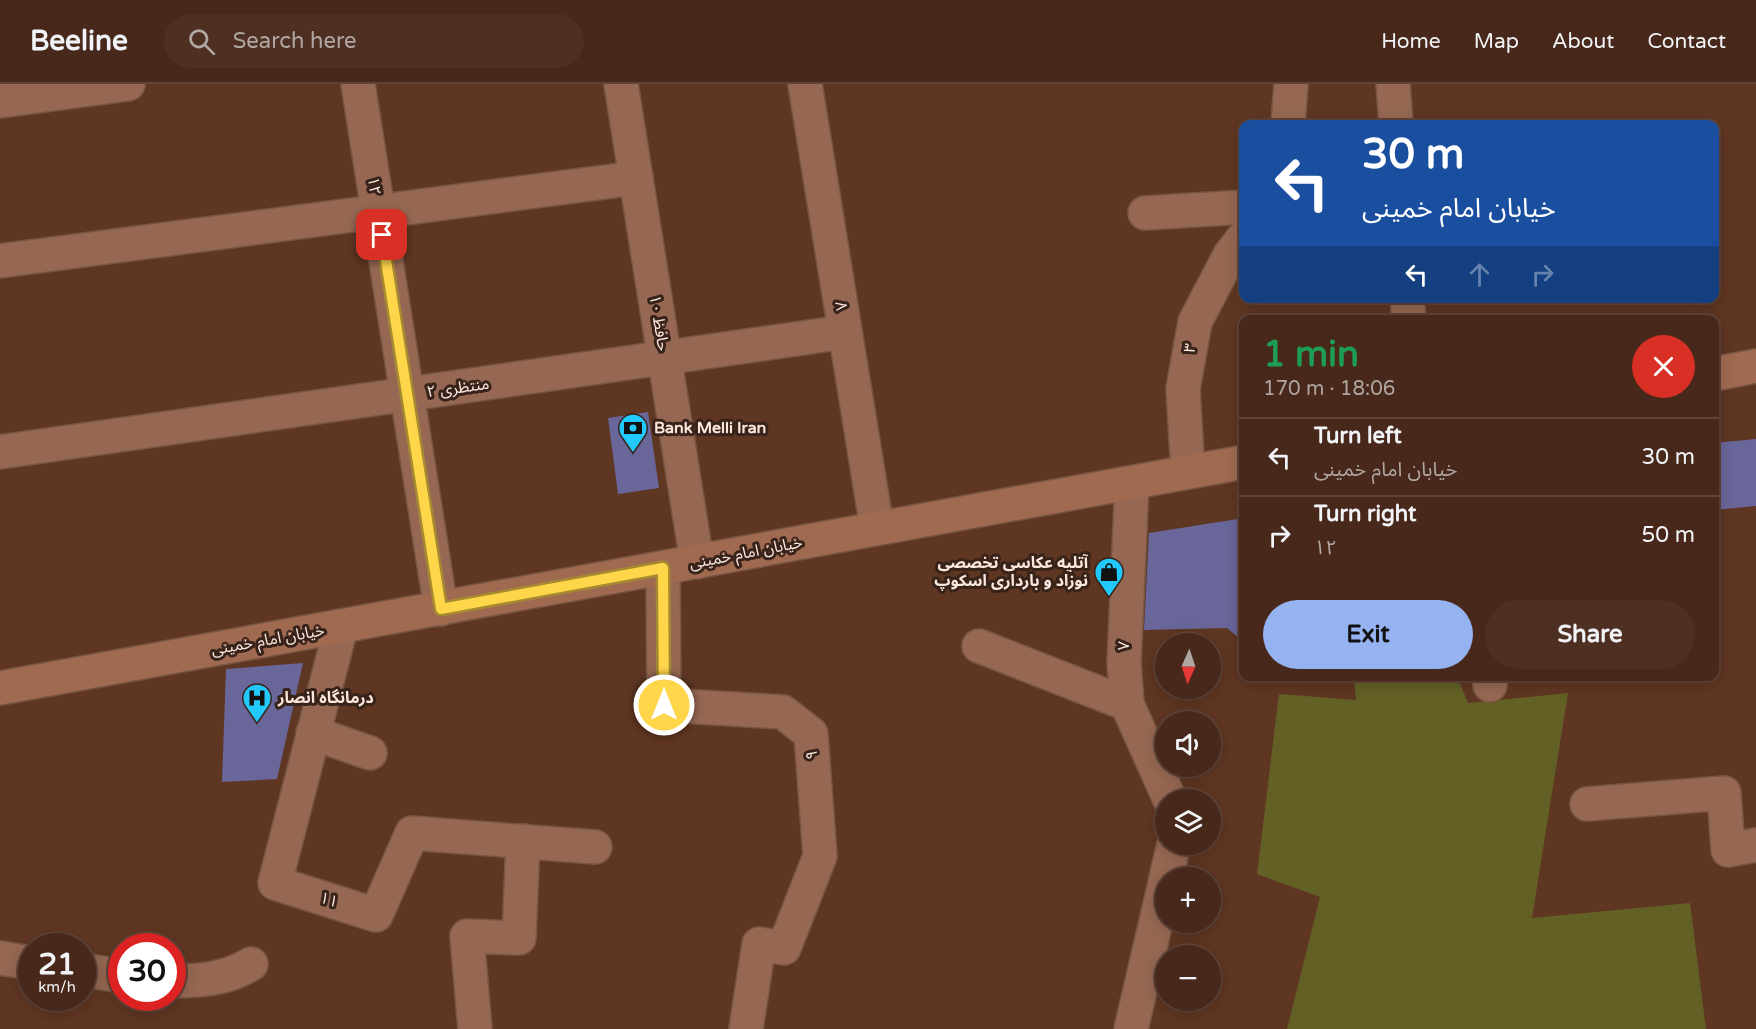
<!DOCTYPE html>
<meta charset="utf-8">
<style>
body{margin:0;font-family:"Varela Round","Noto Sans Arabic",sans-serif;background:#4e3023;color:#f1f3f6;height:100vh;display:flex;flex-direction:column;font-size:22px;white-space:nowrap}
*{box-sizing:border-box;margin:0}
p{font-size:20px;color:#b0a6a2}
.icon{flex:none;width:33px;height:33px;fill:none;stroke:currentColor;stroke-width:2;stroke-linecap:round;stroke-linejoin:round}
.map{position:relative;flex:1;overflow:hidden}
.panel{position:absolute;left:1239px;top:231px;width:480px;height:366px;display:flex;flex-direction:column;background:#47281a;border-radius:12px;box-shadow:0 3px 15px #0003,0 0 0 2px #5f4439}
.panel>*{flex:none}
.banner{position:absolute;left:1239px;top:36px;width:480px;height:183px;border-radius:12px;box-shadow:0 3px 15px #0003,0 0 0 2px #5f4439;background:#1a4fa0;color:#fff;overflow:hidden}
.needle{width:39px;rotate:183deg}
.buttons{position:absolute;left:1155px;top:549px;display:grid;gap:12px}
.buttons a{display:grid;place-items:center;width:66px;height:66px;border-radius:50%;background:#47281a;box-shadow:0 3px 15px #0003,0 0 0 2px #5f4439;font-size:30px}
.speed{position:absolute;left:18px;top:849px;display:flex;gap:12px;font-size:30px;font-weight:700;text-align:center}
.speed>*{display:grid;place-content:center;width:78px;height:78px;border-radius:50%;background:#47281a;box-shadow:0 3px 15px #0003,0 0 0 2px #5f4439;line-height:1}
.speed small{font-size:15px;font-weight:400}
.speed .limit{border:9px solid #d22;background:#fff;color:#111}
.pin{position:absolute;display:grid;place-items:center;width:51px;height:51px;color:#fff;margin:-26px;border-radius:12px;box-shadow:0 3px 9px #0006}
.me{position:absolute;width:66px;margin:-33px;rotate:0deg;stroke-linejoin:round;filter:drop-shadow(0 0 4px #0008)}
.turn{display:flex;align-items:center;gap:21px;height:126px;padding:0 24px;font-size:27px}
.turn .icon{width:78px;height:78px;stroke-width:2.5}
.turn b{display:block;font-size:42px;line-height:51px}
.lanes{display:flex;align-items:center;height:57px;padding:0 24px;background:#0003;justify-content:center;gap:30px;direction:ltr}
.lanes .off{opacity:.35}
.round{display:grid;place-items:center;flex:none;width:63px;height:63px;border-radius:32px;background:#4e3023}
.head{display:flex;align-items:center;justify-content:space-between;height:102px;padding:0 24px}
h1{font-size:36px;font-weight:800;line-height:45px;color:#1e9e55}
.primary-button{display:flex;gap:12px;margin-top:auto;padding:12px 24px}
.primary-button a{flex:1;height:69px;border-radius:36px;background:#95b2f1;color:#111;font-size:24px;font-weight:800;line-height:69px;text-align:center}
.primary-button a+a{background:#4e3023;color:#f1f3f6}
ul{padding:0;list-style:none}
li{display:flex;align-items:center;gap:18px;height:78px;padding:0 24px;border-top:2px solid #5f4439}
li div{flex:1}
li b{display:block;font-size:22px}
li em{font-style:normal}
header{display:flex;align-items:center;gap:36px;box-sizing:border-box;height:84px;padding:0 30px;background:#47281a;border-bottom:2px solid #5f4439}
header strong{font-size:28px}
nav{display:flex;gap:33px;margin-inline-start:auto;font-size:21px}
.search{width:420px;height:54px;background:#4e3023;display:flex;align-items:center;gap:15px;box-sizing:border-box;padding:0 21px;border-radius:33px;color:#b0a6a2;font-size:22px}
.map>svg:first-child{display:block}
</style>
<header>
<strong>Beeline</strong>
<div class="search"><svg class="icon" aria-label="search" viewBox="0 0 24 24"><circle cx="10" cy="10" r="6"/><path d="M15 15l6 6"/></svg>Search here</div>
<nav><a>Home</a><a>Map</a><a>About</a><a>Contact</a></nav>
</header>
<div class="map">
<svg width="1756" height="945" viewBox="0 0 1756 945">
<rect width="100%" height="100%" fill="#5f3622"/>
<!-- green -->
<polygon fill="#636026" points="1354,593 1408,592 1459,597 1468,619 1568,609 1532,834 1690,819 1706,945 1287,945 1320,813 1257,790 1279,610 1356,616"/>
<!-- building -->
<g fill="#69669a">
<polygon points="648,328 659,404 618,410 608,334"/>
<polygon points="1756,355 1756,422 1714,426 1714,359"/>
<polygon points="1244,434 1244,558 1227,544 1144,546 1149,449"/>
<polygon points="303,579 277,695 222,698 226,585"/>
</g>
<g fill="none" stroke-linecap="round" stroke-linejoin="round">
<!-- minor casing -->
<g stroke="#775543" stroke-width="36">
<g id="minor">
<polyline points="358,0 441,525"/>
<polyline points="621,0 697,478"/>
<polyline points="805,0 877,444"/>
<polyline points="0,17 128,0"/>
<polyline points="1288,40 1291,0"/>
<polyline points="1145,129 1244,123"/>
<polyline points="0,177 636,94"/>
<polyline points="0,368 845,248"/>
<polyline points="1188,388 1183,305 1195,238 1230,171 1244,153"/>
<polyline points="1132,399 1124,578 1127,620 1170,716"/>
<polyline points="663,484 664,621 783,628 811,650 820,772 784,864 759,860 746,945"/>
<polyline points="341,543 275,799 376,831 412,749 595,763"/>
<polyline points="979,562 1127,620"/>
<polyline points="1490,601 1491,592"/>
<polyline points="313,649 370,669"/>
<polyline points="1587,720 1724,709 1728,766 1756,761"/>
<polyline points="1166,794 1174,760"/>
<polyline points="0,874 32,879"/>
<polyline points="82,886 122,892"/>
<path d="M 172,897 C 200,897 227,895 251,880"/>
<polyline points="475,945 467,852 519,854 523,757"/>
<polyline points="1131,945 1166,795"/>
</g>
</g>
<!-- tertiary casing -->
<g stroke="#775543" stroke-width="36">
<g id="tertiary">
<polyline points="1393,0 1396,40"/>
<polyline points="1407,214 1409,236"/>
</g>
</g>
<!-- secondary casing -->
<g stroke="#775543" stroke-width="36">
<g id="secondary">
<polyline points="1714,290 1756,282"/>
<polyline points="0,604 1244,378"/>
</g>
</g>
<!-- minor -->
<use href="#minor" stroke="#966853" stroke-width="33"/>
<!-- tertiary -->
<use href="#tertiary" stroke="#966853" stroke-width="33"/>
<!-- secondary -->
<use href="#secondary" stroke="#a06a51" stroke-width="33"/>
</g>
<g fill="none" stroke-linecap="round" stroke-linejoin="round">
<!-- route casing -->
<g stroke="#a68a30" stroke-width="15">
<polyline id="route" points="382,151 441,525 663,484 664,621"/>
</g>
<!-- route -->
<use href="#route" stroke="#ffd54a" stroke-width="10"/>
</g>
<!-- icons -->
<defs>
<g id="bank-pin" transform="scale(1.5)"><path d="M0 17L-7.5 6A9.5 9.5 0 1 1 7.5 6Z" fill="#21c9fd" stroke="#37231a"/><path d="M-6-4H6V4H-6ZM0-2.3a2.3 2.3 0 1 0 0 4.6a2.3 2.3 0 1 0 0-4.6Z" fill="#111"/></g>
<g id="shop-pin" transform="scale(1.5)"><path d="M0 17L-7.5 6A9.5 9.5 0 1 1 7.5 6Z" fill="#21c9fd" stroke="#37231a"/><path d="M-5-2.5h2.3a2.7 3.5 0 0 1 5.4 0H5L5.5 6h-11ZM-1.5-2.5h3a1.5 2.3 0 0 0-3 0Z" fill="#111"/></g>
<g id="hospital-pin" transform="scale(1.5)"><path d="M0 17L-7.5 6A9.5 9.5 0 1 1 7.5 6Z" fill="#21c9fd" stroke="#37231a"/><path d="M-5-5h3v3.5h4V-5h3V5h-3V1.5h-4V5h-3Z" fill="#111"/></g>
</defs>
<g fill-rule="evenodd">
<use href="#bank-pin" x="633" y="344"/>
<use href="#shop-pin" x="1109" y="488"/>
<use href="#hospital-pin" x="257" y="614"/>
</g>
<g text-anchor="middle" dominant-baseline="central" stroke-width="6" stroke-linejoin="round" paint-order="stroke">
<!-- street labels -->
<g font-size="16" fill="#fce7dd" stroke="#37231a">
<text transform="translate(374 102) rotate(81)">۱۲</text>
<text transform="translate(841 222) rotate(81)">۸</text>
<text transform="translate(659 239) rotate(81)">حافظ ۱۰</text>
<text transform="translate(1190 264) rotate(-80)">۳</text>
<text transform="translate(458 304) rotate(-8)">منتظری ۲</text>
<text transform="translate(746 469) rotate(-11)">خیابان امام خمینی</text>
<text transform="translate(268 556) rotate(-10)">خیابان امام خمینی</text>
<text transform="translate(1124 562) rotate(-87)">۷</text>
<text transform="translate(812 671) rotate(-94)">۹</text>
<text transform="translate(329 816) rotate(17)">۱۱</text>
</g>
<!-- poi labels -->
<g font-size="16" font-weight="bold" fill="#fce7dd" stroke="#37231a" text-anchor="start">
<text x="654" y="344">Bank Melli Iran</text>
<text x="1088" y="479" text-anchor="end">آتلیه عکاسی تخصصی<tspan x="1088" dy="18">نوزاد و بارداری اسکوپ</tspan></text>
<text x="278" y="614">درمانگاه انصار</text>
</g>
</g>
</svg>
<div class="buttons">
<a><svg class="needle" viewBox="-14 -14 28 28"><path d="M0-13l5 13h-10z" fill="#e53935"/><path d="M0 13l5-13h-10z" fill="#b0a6a2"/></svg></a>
<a><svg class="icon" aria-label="sound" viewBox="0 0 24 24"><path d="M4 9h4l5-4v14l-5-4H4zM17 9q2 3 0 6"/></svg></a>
<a><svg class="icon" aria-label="layers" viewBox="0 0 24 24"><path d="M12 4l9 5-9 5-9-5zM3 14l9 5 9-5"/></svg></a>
<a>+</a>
<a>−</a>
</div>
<div class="speed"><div>21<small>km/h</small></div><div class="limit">30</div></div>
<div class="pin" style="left:382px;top:151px;background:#d93025"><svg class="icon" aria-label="arrive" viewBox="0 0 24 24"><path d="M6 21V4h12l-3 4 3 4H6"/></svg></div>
<svg class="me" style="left:664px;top:621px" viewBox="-20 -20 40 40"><circle r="17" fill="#ffd54a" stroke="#fff" stroke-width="3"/><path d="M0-11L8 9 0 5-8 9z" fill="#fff"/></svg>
<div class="banner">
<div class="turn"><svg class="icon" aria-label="left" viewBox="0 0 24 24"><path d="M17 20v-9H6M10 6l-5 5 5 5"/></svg><div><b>30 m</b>خیابان امام خمینی</div></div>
<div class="lanes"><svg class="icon" aria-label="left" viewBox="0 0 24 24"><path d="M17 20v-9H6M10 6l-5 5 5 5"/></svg><svg class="icon off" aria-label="ahead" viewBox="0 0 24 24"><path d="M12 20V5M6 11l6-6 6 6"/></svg><svg class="icon off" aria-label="right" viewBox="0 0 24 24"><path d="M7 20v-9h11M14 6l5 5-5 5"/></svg></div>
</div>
<section class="panel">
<div class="head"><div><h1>1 min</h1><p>170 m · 18:06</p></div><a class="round" style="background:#d93025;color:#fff"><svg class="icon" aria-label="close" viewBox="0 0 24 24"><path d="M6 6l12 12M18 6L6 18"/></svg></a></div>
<ul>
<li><svg class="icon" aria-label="left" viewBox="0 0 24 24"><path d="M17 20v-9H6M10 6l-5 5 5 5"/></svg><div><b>Turn left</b><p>خیابان امام خمینی</p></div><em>30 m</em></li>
<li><svg class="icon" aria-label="right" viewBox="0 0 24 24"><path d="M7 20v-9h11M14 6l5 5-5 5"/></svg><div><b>Turn right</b><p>۱۲</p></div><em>50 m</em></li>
</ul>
<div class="primary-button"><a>Exit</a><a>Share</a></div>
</section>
</div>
